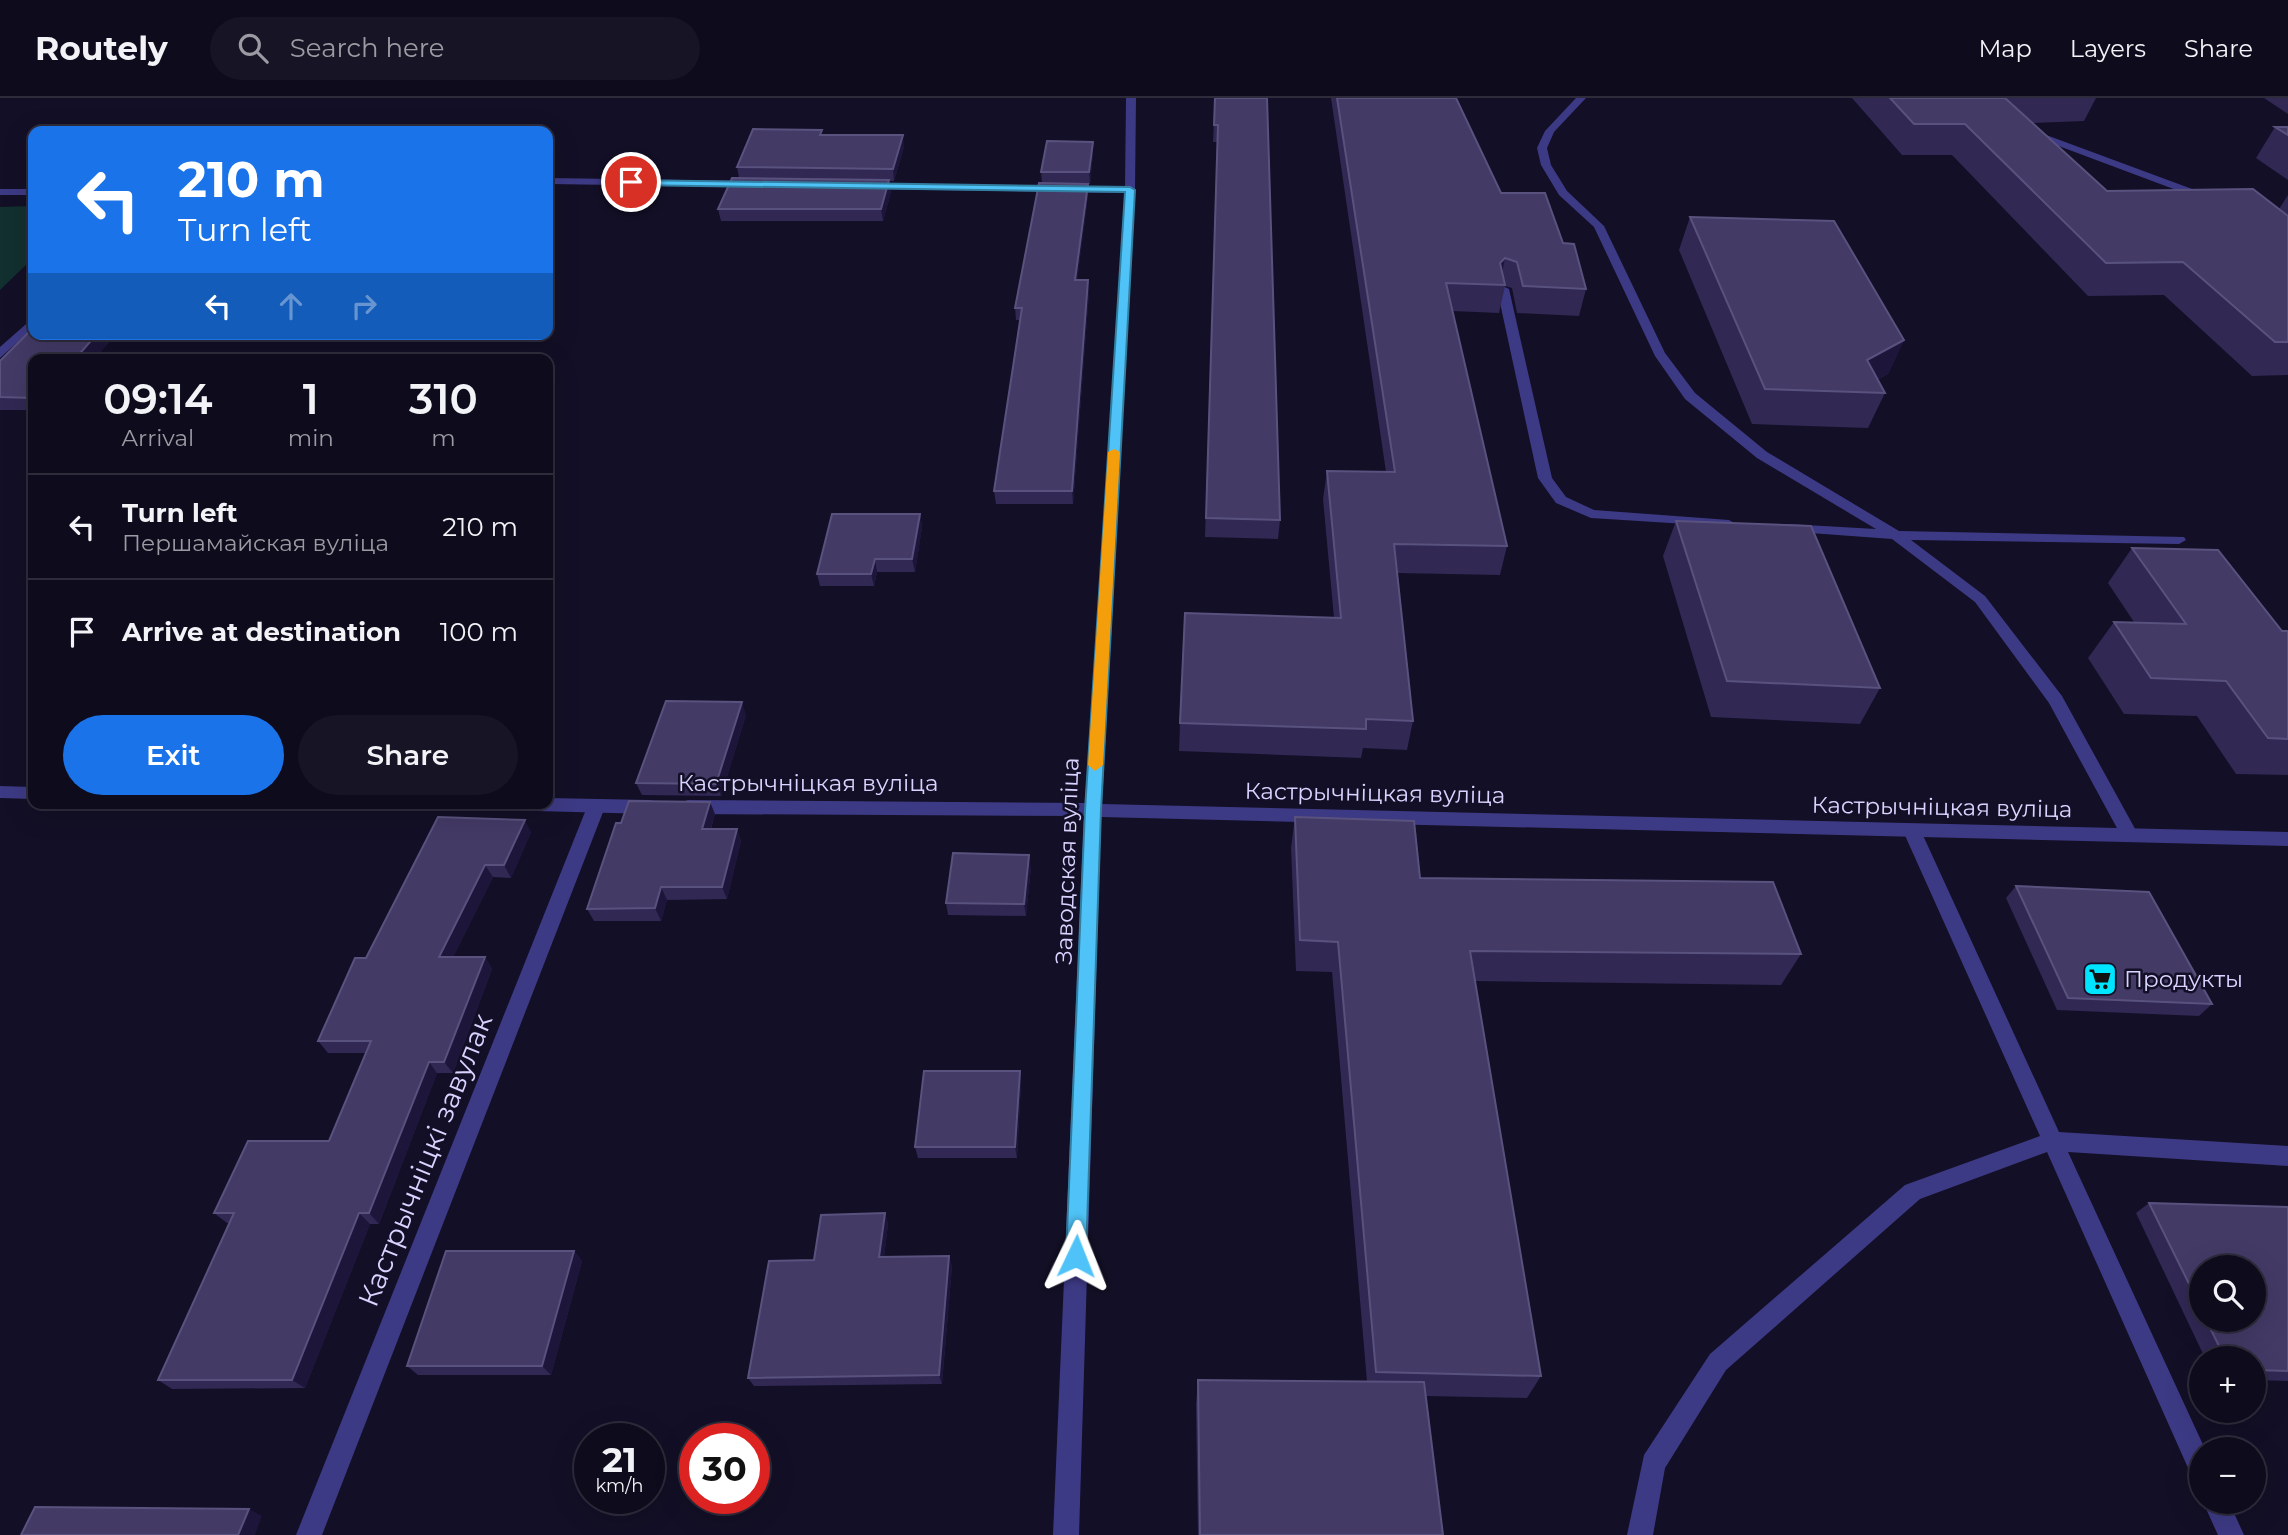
<!DOCTYPE html>
<meta charset="utf-8">
<style>
body{margin:0;font-family:Montserrat,sans-serif;background:#171425;color:#f1f3f6;height:100vh;display:flex;flex-direction:column;font-size:26px;white-space:nowrap}
*{box-sizing:border-box;margin:0}
p{font-size:23px;color:#9b9ba3}
.icon{flex:none;width:38px;height:38px;fill:none;stroke:currentColor;stroke-width:2;stroke-linecap:round;stroke-linejoin:round}
.map{position:relative;flex:1;overflow:hidden}
.details{position:absolute;left:28px;top:256px;width:525px;height:455px;display:flex;flex-direction:column;background:#0e0b1c;border-radius:14px;box-shadow:0 7px 28px #0002,0 0 0 2px #2e2b3b}
.details>*{flex:none}
.top-card{position:absolute;left:28px;top:28px;width:525px;height:214px;border-radius:14px;box-shadow:0 7px 28px #0002,0 0 0 2px #2e2b3b;background:#1a73e8;color:#fff;overflow:hidden}
.tools{position:absolute;left:2189px;top:1157px;display:grid;gap:14px}
.tools a{display:grid;place-items:center;width:77px;height:77px;border-radius:50%;background:#0e0b1c;box-shadow:0 7px 28px #0002,0 0 0 2px #2e2b3b;font-size:35px}
.speed{position:absolute;left:574px;top:1325px;display:flex;gap:14px;font-size:35px;font-weight:700;text-align:center}
.speed>*{display:grid;place-content:center;width:91px;height:91px;border-radius:50%;background:#0e0b1c;box-shadow:0 7px 28px #0002,0 0 0 2px #2e2b3b;line-height:1}
.speed small{font-size:18px;font-weight:400}
.speed .limit{border:10px solid #d22;background:#fff;color:#111}
.pin{position:absolute;display:grid;place-items:center;width:60px;height:60px;color:#fff;margin:-30px;border:4px solid #fff;border-radius:50%;box-shadow:0 2px 7px #0007}
.me{position:absolute;width:77px;margin:-38px;rotate:2deg;stroke-linejoin:round;filter:drop-shadow(0 0 5px #0008)}
.turn{display:flex;align-items:center;gap:24px;height:147px;padding:0 35px;font-size:32px}
.turn .icon{width:91px;height:91px;stroke-width:2.5}
.turn b{display:block;font-size:49px;line-height:60px}
.lanes{display:flex;align-items:center;height:66px;padding:0 35px;background:#0003;justify-content:center;gap:35px;direction:ltr}
.lanes .off{opacity:.35}
.eta{display:flex;justify-content:space-evenly;align-items:center;height:119px;text-align:center}
.eta b{font-size:42px;font-weight:600;line-height:49px}
.primary-button{display:flex;gap:14px;margin-top:auto;padding:14px 35px}
.primary-button a{flex:1;height:80px;border-radius:42px;background:#1a73e8;color:#fff;font-size:28px;font-weight:600;line-height:80px;text-align:center}
.primary-button a+a{background:#171425;color:#f1f3f6}
ul{padding:0;list-style:none}
li{display:flex;align-items:center;gap:21px;height:105px;padding:0 35px;border-top:2px solid #2e2b3b}
li div{flex:1}
li b{display:block;font-size:26px}
li em{font-style:normal}
header{display:flex;align-items:center;gap:42px;box-sizing:border-box;height:98px;padding:0 35px;background:#0e0b1c;border-bottom:2px solid #2e2b3b}
header strong{font-size:33px}
nav{display:flex;gap:38px;margin-inline-start:auto;font-size:24px}
.search{width:490px;height:63px;background:#171425;display:flex;align-items:center;gap:18px;box-sizing:border-box;padding:0 24px;border-radius:38px;color:#9b9ba3;font-size:26px}
.map>svg:first-child{display:block}
</style>
<header>
<strong>Routely</strong>
<div class="search"><svg class="icon" aria-label="search" viewBox="0 0 24 24"><circle cx="10" cy="10" r="6"/><path d="M15 15l6 6"/></svg>Search here</div>
<nav><a>Map</a><a>Layers</a><a>Share</a></nav>
</header>
<div class="map">
<svg width="2288" height="1437" viewBox="0 0 2288 1437">
<rect width="100%" height="100%" fill="#130f26"/>
<!-- green -->
<polygon fill="#12302f" points="33,108 33,160 0,192 0,109"/>
<g fill="none" stroke-linecap="round" stroke-linejoin="round">
<!-- service -->
<g fill="#3d3a85" fill-rule="evenodd">
<polygon points="1576,0 1586,0 1554,34 1547,50 1551,67 1567,93 1604,128 1665,255 1695,295 1767,354 1899,433 2184,439 2186,442 2179,446 1911,442 1985,498 2062,598 2139,738 2136,743 2124,743 2049,605 1975,504 1892,441 1783,433 1783,427 1788,426 1876,431 1757,360 1685,301 1655,258 1594,129 1559,97 1541,67 1537,50 1545,33"/>
<polygon points="2030,31 2211,98 2212,100 2203,102 2027,36 2025,34"/>
<polygon points="1503,188 1509,191 1552,380 1566,399 1594,412 1729,422 1736,426 1734,429 1591,420 1556,405 1538,380 1497,191"/>
<polygon points="596,702 602,704 605,709 322,1437 296,1437 587,709 590,704"/>
<polygon points="1912,726 1918,728 1921,733 2059,1034 2288,1048 2288,1068 2068,1054 2205,1351 2202,1351 2202,1384 2193,1381 2047,1054 1920,1101 1726,1272 1665,1370 1653,1437 1627,1437 1644,1357 1710,1256 1905,1087 2040,1038 1903,733 1906,728"/>
<polygon points="2203,1404 2229,1404 2244,1437 2218,1437"/>
</g>
<!-- minor -->
<g fill="#3d3a85" fill-rule="evenodd">
<polygon points="1126,0 1136,0 1135,92 1102,706 2288,734 2288,748 1101,719 1079,1437 1053,1437 1084,718 688,716 682,714 679,709 682,704 688,702 1085,705 1125,95 867,91 862,88 867,85 1125,89"/>
<polygon points="548,80 752,83 757,86 752,89 548,86"/>
<rect x="0" y="91" width="33" height="6"/>
<polygon points="33,220 33,230 0,260 0,249"/>
<polygon points="0,688 33,689 33,701 0,700"/>
<polygon points="548,700 650,702 656,704 659,709 656,714 650,716 461,711 452,705 548,705"/>
</g>
</g>
<!-- wall -->
<g fill="#312854" fill-rule="evenodd">
<polygon points="1215,0 1280,422 1278,441 1205,439 1217,44 1213,44"/>
<polygon points="1331,0 1456,0 1501,95 1563,145 1586,191 1579,218 1517,215 1512,190 1505,188 1499,215 1452,213 1507,448 1500,477 1397,475 1413,623 1407,652 1363,650 1361,660 1179,653 1180,625 1334,520 1323,401 1327,373 1386,374"/>
<polygon points="1852,0 2096,0 2084,23 2033,25 2107,93 2279,111 2288,97 2288,277 2252,278 2164,197 2088,198 1952,57 1902,57"/>
<polygon points="2264,0 2288,0 2288,16"/>
<polygon points="2275,29 2288,29 2288,82 2256,60"/>
<polygon points="823,37 904,49 894,83 889,83 891,94 883,123 721,123 718,111 739,80 737,69"/>
<polygon points="1093,55 1090,86 1088,86 1088,97 1077,182 1089,194 1073,406 996,406 994,393 1020,222 1016,222 1015,210 1042,85 1041,74"/>
<polygon points="1690,119 1904,242 1888,276 1877,282 1885,295 1868,330 1752,326 1679,152"/>
<polygon points="33,236 116,236 94,261 33,261 33,312 0,312 0,263"/>
<polygon points="920,416 922,429 915,474 877,474 874,488 820,488 817,476"/>
<polygon points="1676,423 1880,590 1860,626 1711,619 1663,458"/>
<polygon points="2132,450 2282,533 2288,533 2288,677 2236,676 2197,618 2124,616 2088,560 2114,524 2134,524 2108,485"/>
<polygon points="746,617 721,698 642,697 636,685"/>
<polygon points="715,716 711,731 737,731 741,743 727,801 667,802 661,823 594,823 587,811 621,725"/>
<polygon points="438,719 531,734 511,780 493,779 453,859 485,859 492,871 453,975 437,975 379,1126 370,1126 305,1290 172,1291 158,1282 230,1125 227,1125 214,1115 329,1043 366,955 328,955 318,943 366,860"/>
<polygon points="1295,719 1420,780 1801,856 1781,887 1475,883 1541,1278 1527,1300 1426,1298 1443,1437 1198,1437 1196,1306 1198,1282 1367,1284 1332,874 1296,873 1291,750"/>
<polygon points="1031,769 1026,818 948,817 946,805"/>
<polygon points="2016,788 2212,906 2199,918 2057,912 2006,800"/>
<polygon points="1020,973 1021,985 1017,1060 918,1060 915,1049"/>
<path d="M 2149,1105 L 2288,1109 L 2288,1283 L 2254,1282 L 2254,1260 L 2205,1260 L 2136,1115 ZM 2202,1169 L 2254,1222 L 2202,1222 Z"/>
<polygon points="885,1115 888,1126 884,1159 952,1168 942,1286 754,1288 748,1280 814,1162"/>
<polygon points="574,1153 582,1163 551,1277 418,1277 407,1268"/>
</g>
<!-- shaded-wall -->
<g fill="#1d163a">
<polygon points="903,37 904,49 894,83 893,71"/>
<polygon points="1093,44 1093,55 1090,86 1089,74"/>
<polygon points="889,82 891,94 883,123 881,111"/>
<polygon points="1088,86 1088,97 1076,194 1075,182"/>
<polygon points="1505,160 1500,186 1500,165"/>
<polygon points="1088,182 1089,194 1073,406 1072,393"/>
<polygon points="97,236 116,236 94,261 75,261"/>
<polygon points="1904,242 1888,276 1856,294 1867,262"/>
<polygon points="920,416 922,429 915,474 912,461"/>
<polygon points="875,461 877,474 874,488 871,476"/>
<polygon points="742,604 746,617 721,698 716,686"/>
<polygon points="710,704 715,716 707,743 702,731"/>
<polygon points="525,722 531,734 511,780 504,767"/>
<polygon points="737,731 741,743 727,801 722,789"/>
<polygon points="1029,757 1031,769 1026,818 1024,806"/>
<polygon points="485,767 493,779 447,871 439,859"/>
<polygon points="661,789 667,802 661,823 655,810"/>
<polygon points="485,859 492,871 453,975 444,964"/>
<polygon points="429,964 437,975 379,1126 369,1115"/>
<polygon points="1020,973 1021,985 1017,1060 1015,1049"/>
<polygon points="359,1115 370,1126 305,1290 292,1282"/>
<polygon points="885,1115 888,1126 883,1169 879,1159"/>
<polygon points="574,1153 582,1163 551,1277 542,1268"/>
<polygon points="949,1158 952,1168 942,1286 939,1277"/>
<polygon points="249,1411 262,1418 255,1437 238,1437"/>
</g>
<!-- building -->
<g fill="#433a66" stroke="#5a527e" stroke-width="2">
<polygon points="1215,0 1267,0 1280,422 1206,420 1218,27 1214,27"/>
<polygon points="1337,0 1456,0 1501,95 1545,95 1563,145 1574,146 1586,191 1523,188 1517,164 1505,160 1500,165 1505,187 1446,185 1507,448 1394,446 1413,623 1366,621 1366,631 1180,625 1185,515 1341,520 1327,373 1395,374"/>
<polygon points="1890,0 2005,0 2107,93 2253,91 2288,118 2288,244 2275,244 2183,164 2106,165 1965,26 1914,26"/>
<polygon points="236,29 309,30 306,33 232,33"/>
<polygon points="2275,29 2288,29 2288,37"/>
<polygon points="753,31 822,32 820,37 903,37 893,71 737,69"/>
<polygon points="1047,43 1093,44 1089,74 1041,74"/>
<polygon points="732,80 889,82 881,111 718,111"/>
<polygon points="1039,85 1088,86 1075,182 1088,182 1072,393 994,393 1022,210 1015,210"/>
<polygon points="1690,119 1834,123 1904,242 1867,262 1885,295 1765,291"/>
<polygon points="33,230 33,236 97,236 75,261 33,261 33,300 0,299 0,263"/>
<polygon points="832,416 920,416 912,461 875,461 871,476 817,476"/>
<polygon points="1676,423 1811,428 1880,590 1727,583"/>
<polygon points="2132,450 2218,452 2282,533 2288,533 2288,641 2268,640 2226,583 2151,580 2114,524 2186,526"/>
<polygon points="666,603 742,604 716,686 636,685"/>
<polygon points="629,703 710,704 702,731 737,731 722,789 661,789 655,810 587,811 616,725 621,725"/>
<polygon points="438,719 525,722 504,767 485,767 439,859 485,859 444,964 429,964 369,1115 359,1115 292,1282 158,1282 234,1115 214,1115 248,1043 329,1043 371,943 318,943 355,860 366,860"/>
<polygon points="1295,719 1414,723 1420,780 1773,784 1801,856 1470,853 1541,1278 1376,1274 1338,844 1300,842"/>
<polygon points="953,755 1029,757 1024,806 946,805"/>
<polygon points="2016,788 2149,794 2212,906 2068,900"/>
<polygon points="924,973 1020,973 1015,1049 915,1049"/>
<polygon points="2149,1105 2288,1109 2288,1273 2254,1272 2254,1260 2225,1260 2206,1222 2254,1222 2254,1169 2202,1169 2202,1212"/>
<polygon points="885,1115 879,1159 949,1158 939,1277 748,1280 769,1163 814,1162 821,1117"/>
<polygon points="446,1153 574,1153 542,1268 407,1268"/>
<polygon points="1198,1282 1424,1284 1443,1437 1200,1437"/>
<polygon points="35,1409 249,1411 238,1437 21,1437"/>
</g>
<!-- route -->
<polygon fill="#4fc3f7" stroke="#337fa1" stroke-width="2" points="628,82 1130,89 1135,92 1101,712 1086,1158 1083,1165 1076,1168 1069,1165 1066,1158 1085,712 1125,94 631,87 628,86"/>
<!-- slow -->
<polygon fill="#f59e0b" points="1114,351 1120,354 1103,667 1095,673 1088,667 1108,354"/>
<!-- icons -->
<defs>
<g id="supermarket-square" transform="scale(1.75)"><rect x="-9" y="-9" width="18" height="18" rx="4" fill="#00e5ff" stroke="#130f26"/><path d="M-6-5.5h2.5l.6 2H6L4.5 2H-2.5L-4.4-4H-6ZM-1.5 3.2a1.3 1.3 0 1 0 .1 0ZM3 3.2a1.3 1.3 0 1 0 .1 0Z" fill="#111"/></g>
</defs>
<g fill-rule="evenodd">
<use href="#supermarket-square" x="2100" y="881"/>
</g>
<g text-anchor="middle" dominant-baseline="central" stroke-width="5" stroke-linejoin="round" paint-order="stroke">
<!-- street labels -->
<g font-size="23" fill="#d9d4ff" stroke="#130f26">
<text x="808" y="685">Кастрычніцкая вуліца</text>
<text transform="translate(1375 695) rotate(1)">Кастрычніцкая вуліца</text>
<text transform="translate(1942 709) rotate(1)">Кастрычніцкая вуліца</text>
<text transform="translate(1067 763) rotate(-88)">Заводская вуліца</text>
</g>
<!-- poi labels -->
<g font-size="23" fill="#d9d4ff" stroke="#130f26" text-anchor="start">
<text x="2124" y="881">Продукты</text>
</g>
<!-- near-street labels -->
<g font-size="28" fill="#d9d4ff" stroke="#130f26">
<text transform="translate(425 1062) rotate(-68)">Кастрычніцкі завулак</text>
</g>
</g>
</svg>
<div class="tools">
<a><svg class="icon" aria-label="search" viewBox="0 0 24 24"><circle cx="10" cy="10" r="6"/><path d="M15 15l6 6"/></svg></a>
<a>+</a>
<a>−</a>
</div>
<div class="speed"><div>21<small>km/h</small></div><div class="limit">30</div></div>
<div class="pin" style="left:631px;top:84px;background:#d93025"><svg class="icon" aria-label="arrive" viewBox="0 0 24 24"><path d="M6 21V4h12l-3 4 3 4H6"/></svg></div>
<svg class="me" style="left:1076px;top:1158px" viewBox="-20 -20 40 40"><path d="M0-17L14 15 0 8-14 15z" fill="#4fc3f7" stroke="#fff" stroke-width="4"/></svg>
<div class="top-card">
<div class="turn"><svg class="icon" aria-label="left" viewBox="0 0 24 24"><path d="M17 20v-9H6M10 6l-5 5 5 5"/></svg><div><b>210 m</b>Turn left</div></div>
<div class="lanes"><svg class="icon" aria-label="left" viewBox="0 0 24 24"><path d="M17 20v-9H6M10 6l-5 5 5 5"/></svg><svg class="icon off" aria-label="ahead" viewBox="0 0 24 24"><path d="M12 20V5M6 11l6-6 6 6"/></svg><svg class="icon off" aria-label="right" viewBox="0 0 24 24"><path d="M7 20v-9h11M14 6l5 5-5 5"/></svg></div>
</div>
<section class="details">
<div class="eta">
<div><b>09:14</b><p>Arrival</p></div>
<div><b>1</b><p>min</p></div>
<div><b>310</b><p>m</p></div>
</div>
<ul>
<li><svg class="icon" aria-label="left" viewBox="0 0 24 24"><path d="M17 20v-9H6M10 6l-5 5 5 5"/></svg><div><b>Turn left</b><p>Першамайская вуліца</p></div><em>210 m</em></li>
<li><svg class="icon" aria-label="arrive" viewBox="0 0 24 24"><path d="M6 21V4h12l-3 4 3 4H6"/></svg><div><b>Arrive at destination</b></div><em>100 m</em></li>
</ul>
<div class="primary-button"><a>Exit</a><a>Share</a></div>
</section>
</div>
